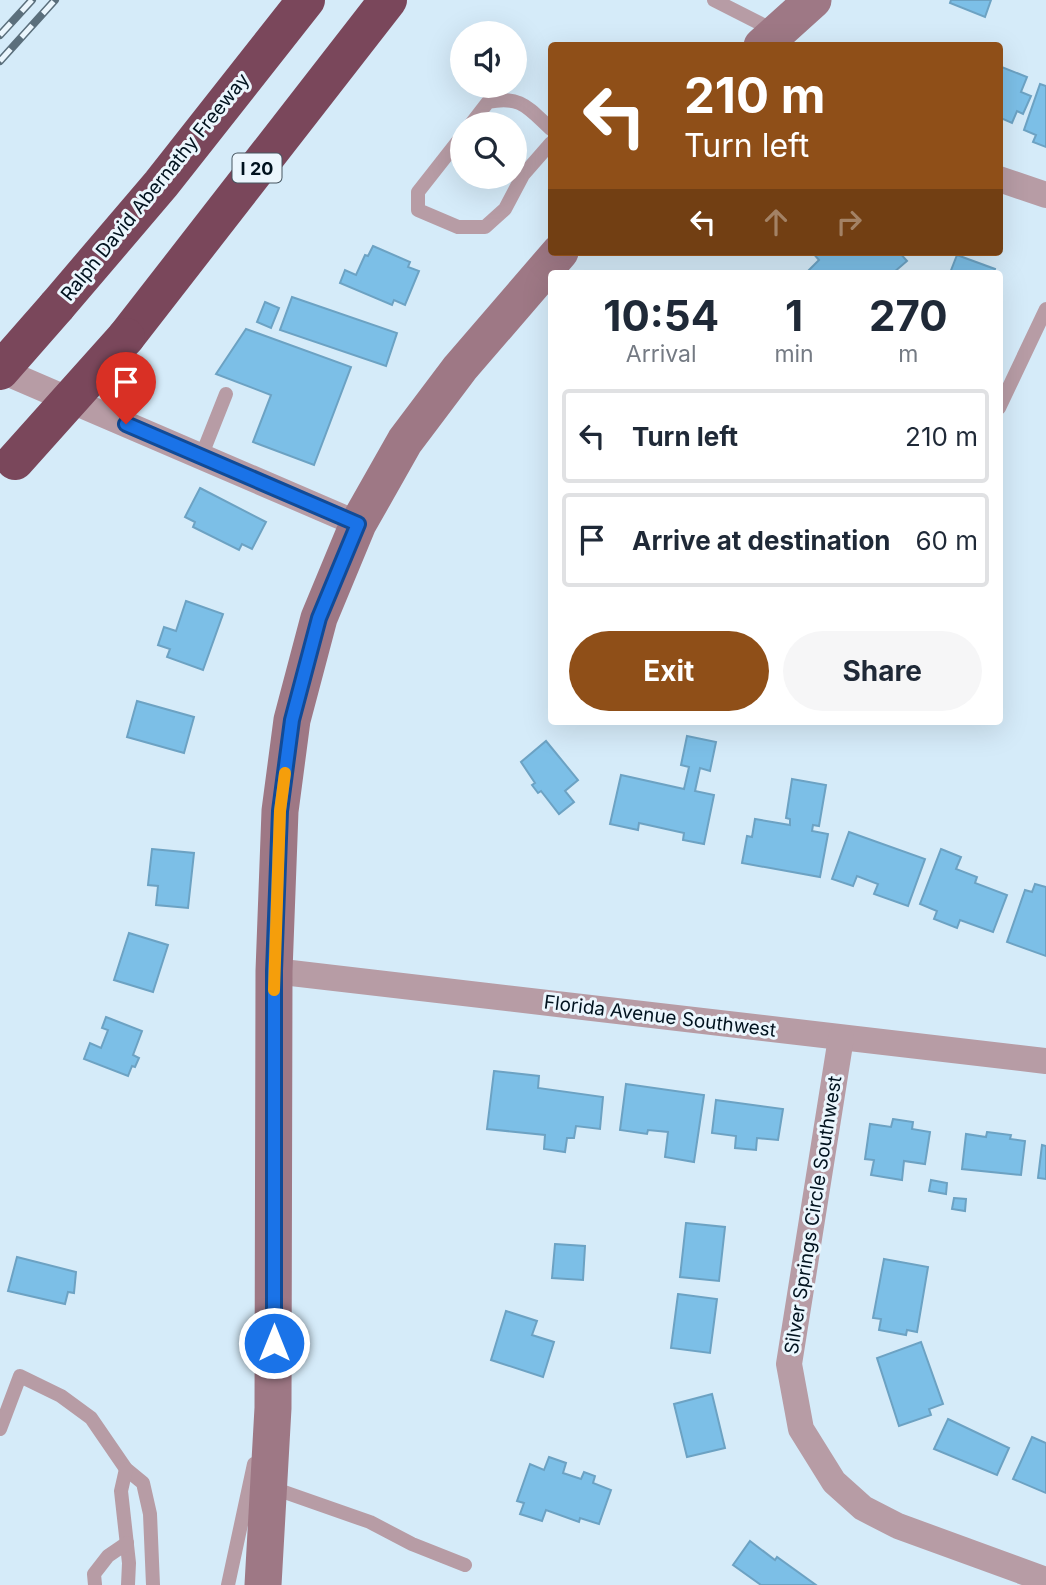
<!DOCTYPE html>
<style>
body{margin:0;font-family:Inter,sans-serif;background:#f6f6f7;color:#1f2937;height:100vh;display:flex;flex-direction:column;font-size:26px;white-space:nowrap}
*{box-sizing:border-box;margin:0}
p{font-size:23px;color:#747a83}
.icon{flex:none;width:38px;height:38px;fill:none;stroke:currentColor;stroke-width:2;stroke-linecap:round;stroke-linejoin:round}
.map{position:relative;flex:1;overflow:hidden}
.details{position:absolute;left:548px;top:270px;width:455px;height:455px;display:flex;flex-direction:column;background:#fff;border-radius:7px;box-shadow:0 7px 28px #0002}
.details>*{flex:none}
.banner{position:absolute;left:548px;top:42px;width:455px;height:214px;border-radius:7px;box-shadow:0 7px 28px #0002;background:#8f4f18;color:#fff;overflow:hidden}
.tools{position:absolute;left:450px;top:21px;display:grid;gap:14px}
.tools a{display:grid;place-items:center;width:77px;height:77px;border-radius:50%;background:#fff;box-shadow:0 7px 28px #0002;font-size:35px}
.pin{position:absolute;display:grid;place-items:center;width:60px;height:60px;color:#fff;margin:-72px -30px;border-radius:50% 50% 50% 0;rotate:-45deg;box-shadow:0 0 7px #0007}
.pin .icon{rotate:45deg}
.me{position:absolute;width:77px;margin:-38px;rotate:0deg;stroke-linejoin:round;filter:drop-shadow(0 0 5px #0008)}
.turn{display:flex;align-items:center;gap:24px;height:147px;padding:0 21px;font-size:32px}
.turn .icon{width:91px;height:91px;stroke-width:2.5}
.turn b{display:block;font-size:49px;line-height:60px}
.lanes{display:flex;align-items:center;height:66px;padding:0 21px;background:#0003;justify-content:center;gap:35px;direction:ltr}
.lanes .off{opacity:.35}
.eta{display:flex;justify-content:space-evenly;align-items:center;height:119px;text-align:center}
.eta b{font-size:42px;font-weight:700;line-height:49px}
.cta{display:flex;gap:14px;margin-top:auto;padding:14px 21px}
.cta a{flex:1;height:80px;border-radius:42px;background:#8f4f18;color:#fff;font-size:28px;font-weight:700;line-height:80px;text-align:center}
.cta a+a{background:#f6f6f7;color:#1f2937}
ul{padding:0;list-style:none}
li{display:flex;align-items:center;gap:21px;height:94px;margin:0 14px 10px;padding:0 7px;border:4px solid #e0e1e3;border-radius:7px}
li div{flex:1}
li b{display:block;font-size:26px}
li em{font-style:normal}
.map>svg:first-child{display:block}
</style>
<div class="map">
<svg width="1046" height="1585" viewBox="0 0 1046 1585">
<rect width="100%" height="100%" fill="#d5ebf9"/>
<!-- building -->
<g fill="#7cbfe7" stroke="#6ca2c3" stroke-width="2">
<polygon points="951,0 991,0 985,17 950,3"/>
<polygon points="999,66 1027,77 1021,92 1031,96 1023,114 1017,111 1012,123 1001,118 999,124"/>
<polygon points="1040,84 1046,86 1046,147 1033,142 1036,135 1024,130"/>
<polygon points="373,246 410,262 408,267 419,271 405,305 394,300 392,305 340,283 345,270 356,275 365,255 368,256"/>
<polygon points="812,252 899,252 907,261 893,273 806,273 819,260"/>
<polygon points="957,255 995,269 994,273 950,273"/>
<polygon points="292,297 397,333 386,366 280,330"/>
<polygon points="265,302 279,308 271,328 257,322"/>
<polygon points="246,329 351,367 314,465 253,442 271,395 216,374"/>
<polygon points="200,488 266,522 252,549 242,544 239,550 193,527 195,522 185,517"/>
<polygon points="186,601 223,614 203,670 167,657 170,649 158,645 164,627 176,631"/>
<polygon points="137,701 194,717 184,753 127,737"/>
<polygon points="687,736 716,742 710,771 700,768 695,791 714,795 704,844 683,840 684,833 639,823 638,830 610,824 621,775 684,789 689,767 681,765"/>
<polygon points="546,741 578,780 565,791 574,802 559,814 541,791 538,793 532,785 535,783 521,762"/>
<polygon points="792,779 826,785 819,826 813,825 812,831 828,834 820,877 742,863 747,836 752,837 755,819 790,825 790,819 786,818"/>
<polygon points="849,832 925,859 908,906 874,894 878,884 857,876 853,886 832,879"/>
<polygon points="152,849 194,853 188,908 156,905 158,886 148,885"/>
<polygon points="941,849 961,857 956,869 977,877 975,883 1007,895 993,932 960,920 957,928 934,919 937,911 920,904"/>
<polygon points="1035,884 1046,887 1046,956 1007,942 1025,890 1032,892"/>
<polygon points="129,933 168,945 153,992 114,980"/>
<polygon points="106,1017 142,1031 133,1055 139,1058 135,1067 132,1066 128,1076 84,1059 90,1043 101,1048 108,1030 102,1028"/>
<polygon points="494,1071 539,1076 538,1088 603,1097 600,1129 576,1126 574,1138 567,1138 565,1152 544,1149 545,1135 487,1129"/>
<polygon points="626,1084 704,1095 694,1162 665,1157 668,1132 648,1130 647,1134 620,1130"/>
<polygon points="716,1100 783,1109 778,1140 757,1138 756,1150 735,1148 736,1136 712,1133"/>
<polygon points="893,1119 913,1122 912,1129 930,1132 925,1164 904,1161 902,1180 871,1175 874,1160 865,1159 870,1124 891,1127"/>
<polygon points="987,1132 1011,1135 1010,1139 1025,1141 1021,1175 962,1169 966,1134 986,1137"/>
<polygon points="1042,1145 1046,1146 1046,1179 1038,1178"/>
<polygon points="931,1180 947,1183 946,1194 929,1191"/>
<polygon points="954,1198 966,1199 965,1211 952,1209"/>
<polygon points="686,1223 725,1227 719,1281 680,1277"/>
<polygon points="555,1244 585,1246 583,1280 552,1278"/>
<polygon points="17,1257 76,1272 74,1293 68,1292 65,1304 8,1291"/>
<polygon points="884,1259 928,1267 917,1332 907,1330 906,1335 879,1330 881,1319 873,1318"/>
<polygon points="678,1294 717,1299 710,1353 671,1348"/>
<polygon points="506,1311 537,1321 532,1335 554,1342 543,1377 491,1360"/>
<polygon points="921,1342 943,1404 929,1409 931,1415 899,1426 877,1358"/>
<polygon points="712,1394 725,1448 687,1457 674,1404"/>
<polygon points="948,1419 1009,1448 997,1475 934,1449"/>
<polygon points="1032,1437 1046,1443 1046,1493 1013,1479"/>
<polygon points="549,1457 566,1463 563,1473 581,1479 584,1472 595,1476 593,1483 611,1490 599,1524 580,1518 579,1522 546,1510 542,1521 520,1514 524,1503 517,1501 530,1464 544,1470"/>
<polygon points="750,1541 775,1560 777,1557 816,1585 761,1585 733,1565"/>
</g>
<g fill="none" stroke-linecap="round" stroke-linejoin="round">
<!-- lane -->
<g stroke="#b79ca5" stroke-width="14">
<polyline points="714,0 775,31"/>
<path d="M 471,124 L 488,102 C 521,95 528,108 551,129"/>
<polyline points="462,136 418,192 418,210 458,227 485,227 505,209 523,175 551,143"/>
<polyline points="999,408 1046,309"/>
<polyline points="201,457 226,394"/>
<polyline points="0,1429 20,1376 61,1396 91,1418 126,1469 143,1483 150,1514 153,1585"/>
<polyline points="126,1469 121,1491 129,1563 128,1585"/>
<polyline points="270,1487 370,1522 412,1544 465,1565"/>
<polyline points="95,1585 94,1574 108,1556 127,1543"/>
<polyline points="228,1585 254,1464"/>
</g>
<!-- street -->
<g stroke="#b79ca5" stroke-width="26">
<polyline points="999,179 1046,195"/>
<polyline points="0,370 358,524"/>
<polyline points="274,971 1046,1061"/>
<polyline points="841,1038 789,1364 801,1429 834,1482 863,1508 898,1526 1046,1580"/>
</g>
<!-- secondary -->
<g stroke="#9e7885" stroke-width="37">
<polyline points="762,46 813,0"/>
<polyline points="263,1585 273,1408 274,971 280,811 292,720 319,618 358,524 405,441 460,368 560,252"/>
</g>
<!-- highway -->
<g stroke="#7a475b" stroke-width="38">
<polyline points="57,306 161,184 306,0"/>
<polyline points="126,337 388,0"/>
</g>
<!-- rail casing -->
<g stroke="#5b6f7c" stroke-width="8">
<g id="rail">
<polyline points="0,35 32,0"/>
<polyline points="0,61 55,0"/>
</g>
</g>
<!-- rail -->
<use href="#rail" stroke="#ebf6fd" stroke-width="5" stroke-dasharray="16" stroke-linecap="butt"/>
<!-- highway-bridge -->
<g stroke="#7a475b" stroke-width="38">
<polyline points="0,371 57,306"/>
<polyline points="15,461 126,337"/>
</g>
</g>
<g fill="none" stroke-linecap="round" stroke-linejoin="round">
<!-- route casing -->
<g stroke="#114b97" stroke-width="18">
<polyline id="route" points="126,424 358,524 319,618 292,720 280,811 274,971 274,1343"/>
</g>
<!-- route -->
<use href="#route" stroke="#1a73e8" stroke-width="12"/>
<!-- slow -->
<polyline stroke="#f59e0b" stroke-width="12" points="274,990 280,811 285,773"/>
</g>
<g text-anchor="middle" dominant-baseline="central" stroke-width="6" stroke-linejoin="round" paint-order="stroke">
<!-- shield labels -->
<rect fill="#ebf6fd" stroke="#465661" stroke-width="2" x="232.5" y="153.5" width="49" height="29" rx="5"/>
<g font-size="18" font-weight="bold" fill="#00121e">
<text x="257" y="168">I 20</text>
</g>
<!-- street labels -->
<g font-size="19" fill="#00121e" stroke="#ebf6fd">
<text transform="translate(155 187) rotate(-51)">Ralph David Abernathy Freeway</text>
<text transform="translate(660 1016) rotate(7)">Florida Avenue Southwest</text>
<text transform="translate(813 1215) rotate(-81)">Silver Springs Circle Southwest</text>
</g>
</g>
</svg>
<div class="tools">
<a><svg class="icon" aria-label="sound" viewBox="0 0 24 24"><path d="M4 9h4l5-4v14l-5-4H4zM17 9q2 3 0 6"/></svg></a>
<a><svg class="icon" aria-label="search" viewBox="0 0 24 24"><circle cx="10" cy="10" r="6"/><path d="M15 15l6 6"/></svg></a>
</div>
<div class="pin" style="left:126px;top:424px;background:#d93025"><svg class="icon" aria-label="arrive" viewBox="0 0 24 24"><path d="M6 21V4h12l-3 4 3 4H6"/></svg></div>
<svg class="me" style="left:274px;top:1343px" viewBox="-20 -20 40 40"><circle r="17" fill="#1a73e8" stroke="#fff" stroke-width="3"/><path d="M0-11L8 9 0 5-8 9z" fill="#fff"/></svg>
<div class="banner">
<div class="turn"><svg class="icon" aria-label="left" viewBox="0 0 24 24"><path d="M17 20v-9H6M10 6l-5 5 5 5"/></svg><div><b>210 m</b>Turn left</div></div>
<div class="lanes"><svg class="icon" aria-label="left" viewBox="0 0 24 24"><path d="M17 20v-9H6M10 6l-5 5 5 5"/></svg><svg class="icon off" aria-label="ahead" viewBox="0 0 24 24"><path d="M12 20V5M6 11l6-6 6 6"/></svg><svg class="icon off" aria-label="right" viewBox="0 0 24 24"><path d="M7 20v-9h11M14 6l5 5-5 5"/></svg></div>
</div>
<section class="details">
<div class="eta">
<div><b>10:54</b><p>Arrival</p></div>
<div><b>1</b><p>min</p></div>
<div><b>270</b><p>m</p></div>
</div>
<ul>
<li><svg class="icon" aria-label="left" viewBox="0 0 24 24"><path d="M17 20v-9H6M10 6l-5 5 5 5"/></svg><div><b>Turn left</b></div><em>210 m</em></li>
<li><svg class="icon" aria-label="arrive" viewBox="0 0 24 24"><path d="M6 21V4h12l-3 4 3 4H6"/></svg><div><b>Arrive at destination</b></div><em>60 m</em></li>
</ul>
<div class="cta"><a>Exit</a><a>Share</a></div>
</section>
</div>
